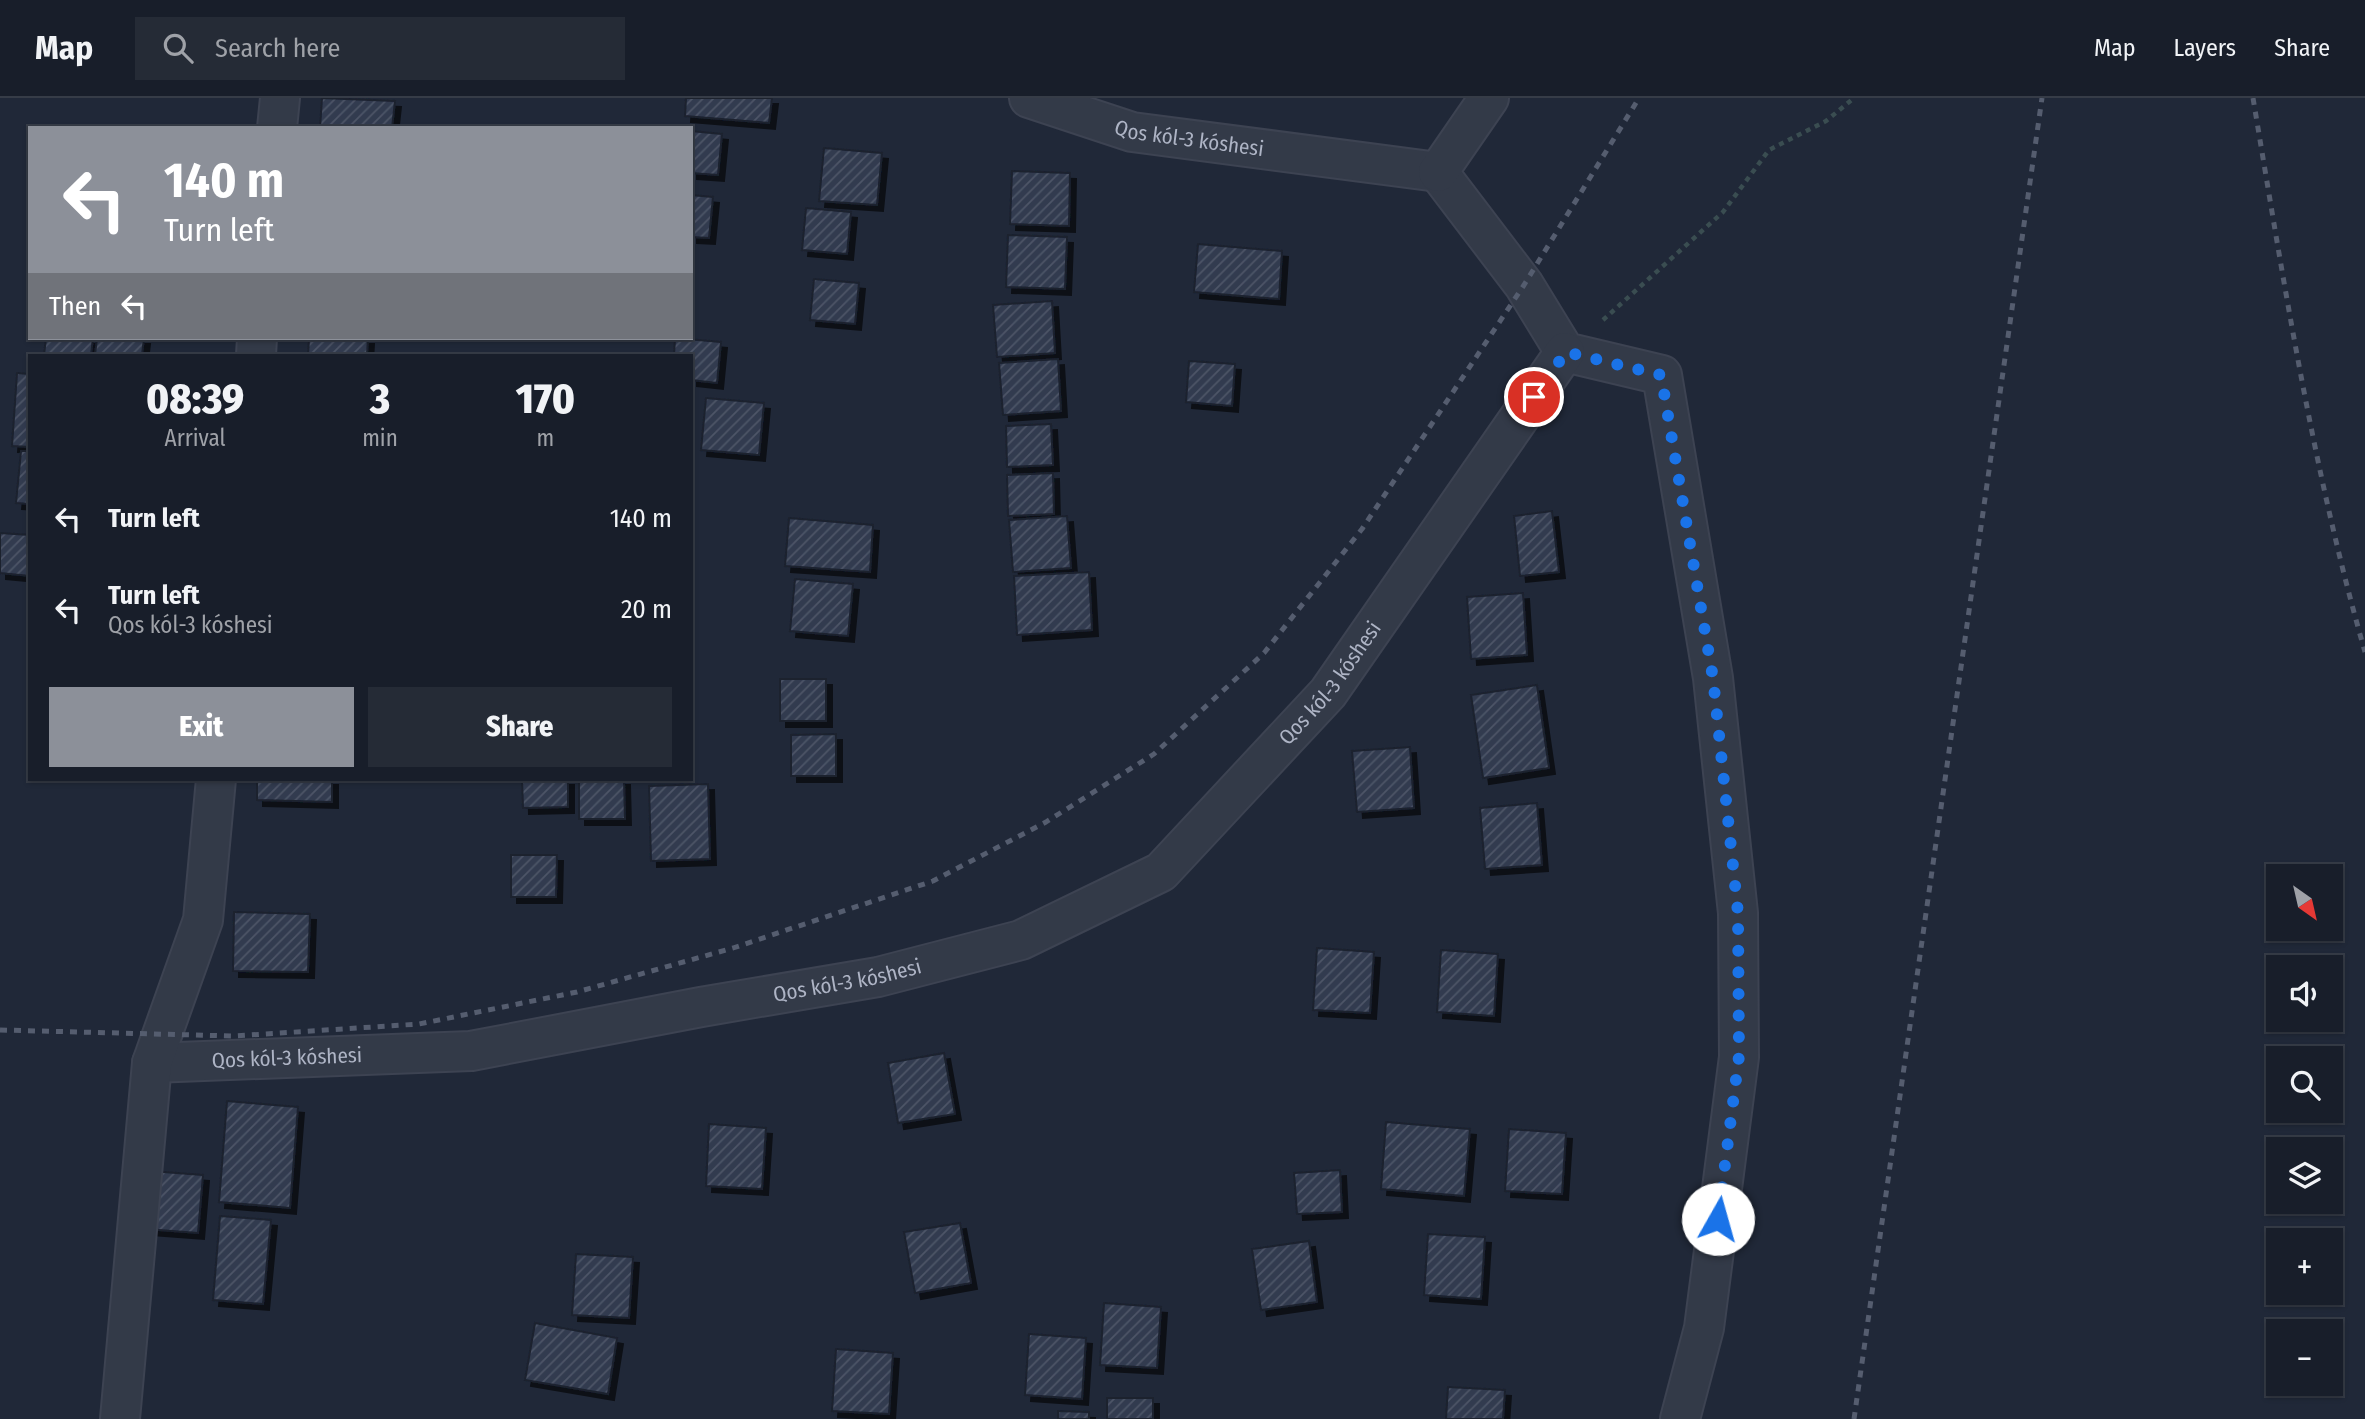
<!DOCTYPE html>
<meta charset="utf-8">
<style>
body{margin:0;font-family:"Fira Sans Condensed",sans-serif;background:#252b36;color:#f1f3f6;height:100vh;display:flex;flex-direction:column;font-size:26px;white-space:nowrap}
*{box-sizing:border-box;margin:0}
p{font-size:23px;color:#9fa2a8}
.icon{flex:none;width:38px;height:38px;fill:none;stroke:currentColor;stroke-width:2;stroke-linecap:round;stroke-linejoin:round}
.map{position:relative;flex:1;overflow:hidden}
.side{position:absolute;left:28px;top:256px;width:665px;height:427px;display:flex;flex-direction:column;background:#181e2a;border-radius:0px;box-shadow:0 2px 5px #0004,0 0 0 2px #363c47}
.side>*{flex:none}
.guide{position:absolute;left:28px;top:28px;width:665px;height:214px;border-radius:0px;box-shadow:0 2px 5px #0004,0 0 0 2px #363c47;background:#8c9099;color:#fff;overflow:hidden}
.needle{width:46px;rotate:146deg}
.fabs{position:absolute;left:2266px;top:766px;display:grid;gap:14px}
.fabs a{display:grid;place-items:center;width:77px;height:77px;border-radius:0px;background:#181e2a;box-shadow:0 2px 5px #0004,0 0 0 2px #363c47;font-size:35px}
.pin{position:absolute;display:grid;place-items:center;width:60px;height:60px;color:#fff;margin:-30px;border:4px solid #fff;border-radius:50%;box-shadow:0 2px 7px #0007}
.me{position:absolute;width:77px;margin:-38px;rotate:7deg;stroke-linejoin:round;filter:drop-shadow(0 0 5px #0008)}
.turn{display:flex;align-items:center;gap:24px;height:147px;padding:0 21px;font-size:32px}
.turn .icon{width:91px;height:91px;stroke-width:2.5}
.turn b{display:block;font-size:49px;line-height:60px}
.then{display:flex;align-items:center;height:66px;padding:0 21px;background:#0003;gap:14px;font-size:26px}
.eta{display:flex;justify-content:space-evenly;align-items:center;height:119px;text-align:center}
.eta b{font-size:42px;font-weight:800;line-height:49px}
.button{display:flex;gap:14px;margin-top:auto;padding:14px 21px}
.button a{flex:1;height:80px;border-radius:0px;background:#8c9099;color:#fff;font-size:28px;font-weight:800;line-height:80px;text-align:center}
.button a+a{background:#252b36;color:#f1f3f6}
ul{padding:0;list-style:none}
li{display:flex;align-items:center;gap:21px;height:91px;padding:0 21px}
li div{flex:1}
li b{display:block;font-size:26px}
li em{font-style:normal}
header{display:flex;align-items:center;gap:42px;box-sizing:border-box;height:98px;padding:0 35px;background:#181e2a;border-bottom:2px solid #363c47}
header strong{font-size:33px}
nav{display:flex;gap:38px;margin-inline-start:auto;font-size:24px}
.search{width:490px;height:63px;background:#252b36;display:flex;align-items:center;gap:18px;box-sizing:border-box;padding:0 24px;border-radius:0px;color:#9fa2a8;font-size:26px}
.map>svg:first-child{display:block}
</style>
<header>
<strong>Map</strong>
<div class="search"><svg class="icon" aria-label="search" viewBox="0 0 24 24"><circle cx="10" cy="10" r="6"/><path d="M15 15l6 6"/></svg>Search here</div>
<nav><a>Map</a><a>Layers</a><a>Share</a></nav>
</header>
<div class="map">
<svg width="2365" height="1321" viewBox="0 0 2365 1321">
<defs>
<pattern id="building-hatch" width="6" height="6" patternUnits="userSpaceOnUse" patternTransform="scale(1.75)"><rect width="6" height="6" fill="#323b4f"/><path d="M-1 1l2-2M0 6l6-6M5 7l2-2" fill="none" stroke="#4d5567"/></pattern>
<filter id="shadow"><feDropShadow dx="6" dy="6" stdDeviation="0" flood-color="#0009"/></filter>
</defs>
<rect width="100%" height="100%" fill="#202838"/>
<!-- building -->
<g fill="url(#building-hatch)" stroke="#1b212f" stroke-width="2" filter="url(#shadow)">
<polygon points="322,0 395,3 392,30 320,30"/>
<polygon points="686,0 772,0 769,25 685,18"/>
<polygon points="691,33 722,36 718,77 691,75"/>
<polygon points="824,50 882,55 877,107 819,103"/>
<polygon points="1012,73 1070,75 1069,128 1010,126"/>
<polygon points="691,97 713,99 709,140 691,139"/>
<polygon points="806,110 851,114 847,156 802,152"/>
<polygon points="1008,137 1067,139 1065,191 1006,189"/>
<polygon points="1198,146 1282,153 1279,201 1194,194"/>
<polygon points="814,181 859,185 855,226 810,222"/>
<polygon points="1052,203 1055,255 997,259 993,207"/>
<polygon points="46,240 93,240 91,257 44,257"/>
<polygon points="97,240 144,240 142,257 95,257"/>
<polygon points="309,240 368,240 367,257 308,257"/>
<polygon points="675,240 721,244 717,285 691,282 691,257 674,257"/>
<polygon points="1058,261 1061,313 1003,317 999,265"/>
<polygon points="1189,263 1235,266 1232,308 1186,304"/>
<polygon points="17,275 30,276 30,349 12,348"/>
<polygon points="706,300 764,305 759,357 701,352"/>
<polygon points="1051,326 1053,367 1007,369 1006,328"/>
<polygon points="21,353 30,353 30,406 16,405"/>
<polygon points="1053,375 1054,416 1008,418 1007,377"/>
<polygon points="1552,413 1559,474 1520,478 1514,418"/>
<polygon points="1067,418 1071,470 1013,474 1009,422"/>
<polygon points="789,420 873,427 870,474 785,468"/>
<polygon points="0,435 30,437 30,478 0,475"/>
<polygon points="1089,474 1092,532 1017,537 1014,478"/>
<polygon points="795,481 853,486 848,538 790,533"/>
<polygon points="1523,495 1527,557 1471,561 1467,499"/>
<rect x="780" y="581" width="46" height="42"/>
<polygon points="1537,587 1549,670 1483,680 1471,597"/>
<polygon points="836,636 836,678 791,678 791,637"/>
<polygon points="1410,649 1414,710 1357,714 1352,653"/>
<polygon points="257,681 332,681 332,704 257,702"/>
<polygon points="522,681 568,681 568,709 523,710"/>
<polygon points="579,681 624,681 625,721 579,721"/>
<polygon points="708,686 710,761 651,763 649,688"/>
<polygon points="1537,705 1542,767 1485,771 1480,710"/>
<polygon points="511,757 557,757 556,799 511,799"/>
<polygon points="234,814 310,816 308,874 233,873"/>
<polygon points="1317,850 1374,854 1370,915 1313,912"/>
<polygon points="1441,852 1498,856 1494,918 1437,914"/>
<polygon points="944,955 955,1016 898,1025 888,965"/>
<polygon points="227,1003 298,1009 290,1110 219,1104"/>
<polygon points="1386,1024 1470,1031 1464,1098 1381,1091"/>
<polygon points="709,1026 766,1030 762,1091 706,1088"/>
<polygon points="1509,1031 1566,1035 1562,1096 1505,1093"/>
<polygon points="1340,1072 1342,1114 1297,1116 1294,1075"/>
<polygon points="150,1073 203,1077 198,1135 146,1131"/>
<polygon points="220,1118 271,1122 263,1206 213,1202"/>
<polygon points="960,1125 971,1185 915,1195 904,1134"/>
<polygon points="1428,1136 1485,1139 1481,1201 1424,1197"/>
<polygon points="1309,1143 1317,1204 1261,1212 1252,1151"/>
<polygon points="576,1156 633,1159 629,1220 572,1217"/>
<polygon points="1104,1205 1161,1209 1157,1270 1100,1267"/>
<polygon points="535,1225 617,1240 608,1296 525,1282"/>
<polygon points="1029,1236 1086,1240 1082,1301 1025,1297"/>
<polygon points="836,1251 893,1255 889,1316 832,1313"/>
<polygon points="1448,1289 1505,1292 1503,1321 1446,1321"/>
<rect x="1107" y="1300" width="46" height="21"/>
<polygon points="1058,1313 1089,1314 1089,1321 1058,1321"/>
</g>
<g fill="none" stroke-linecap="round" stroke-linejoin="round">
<!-- minor casing -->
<g stroke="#3d4352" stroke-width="42">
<g id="minor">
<path id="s1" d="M 1029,0 L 1132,34 L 1438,74"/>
<polyline points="277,30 280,0"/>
<polyline points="1438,74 1524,187 1565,254 1662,277 1713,580 1738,815 1739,959 1704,1230 1680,1321"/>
<polyline points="1438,74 1489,0"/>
<polyline points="256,257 257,240"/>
<path id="s2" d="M 152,965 L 471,953 L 701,909 L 878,879 L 1021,842 L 1161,774 L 1328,595 L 1565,254"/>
<polyline points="120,1321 152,965 203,822 216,681"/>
</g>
</g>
<!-- path -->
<polyline stroke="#3a4d51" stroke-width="4.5" stroke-dasharray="5 5" stroke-linecap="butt" points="1603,222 1723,114 1769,52 1826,23 1854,0"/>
<!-- minor -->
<use href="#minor" stroke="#333a48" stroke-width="38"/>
<!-- rail -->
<g stroke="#555d6f" stroke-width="5" stroke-dasharray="7 7" stroke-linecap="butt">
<path d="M 2253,0 C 2284,185 2313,373 2365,554"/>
<polyline points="0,932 234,938 419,926 577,894 733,850 933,783 1046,724 1154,656 1264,555 1362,431 1524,187 1639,0"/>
<polyline points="1854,1321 2042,0"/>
</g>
</g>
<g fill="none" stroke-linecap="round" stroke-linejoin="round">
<!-- route -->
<polyline stroke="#1a73e8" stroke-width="12" stroke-dasharray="0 21.6" points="1534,299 1566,254 1661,277 1713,580 1738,815 1739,958 1718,1121"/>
</g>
<g text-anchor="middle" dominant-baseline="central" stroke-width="7" stroke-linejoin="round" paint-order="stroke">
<!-- street labels -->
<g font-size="21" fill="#aeb4c5" stroke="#191f2d">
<text stroke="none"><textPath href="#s1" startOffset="166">Qos kól-3 kóshesi</textPath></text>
<text stroke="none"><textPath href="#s2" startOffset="1290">Qos kól-3 kóshesi</textPath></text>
<text stroke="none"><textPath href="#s2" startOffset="702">Qos kól-3 kóshesi</textPath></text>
<text stroke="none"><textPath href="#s2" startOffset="135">Qos kól-3 kóshesi</textPath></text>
</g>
</g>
</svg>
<div class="fabs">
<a><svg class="needle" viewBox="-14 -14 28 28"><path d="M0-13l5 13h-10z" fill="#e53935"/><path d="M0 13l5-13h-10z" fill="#9fa2a8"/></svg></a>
<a><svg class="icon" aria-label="sound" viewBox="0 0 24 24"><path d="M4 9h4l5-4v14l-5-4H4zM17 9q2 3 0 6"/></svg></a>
<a><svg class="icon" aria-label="search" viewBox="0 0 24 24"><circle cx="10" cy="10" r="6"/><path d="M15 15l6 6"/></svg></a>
<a><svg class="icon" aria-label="layers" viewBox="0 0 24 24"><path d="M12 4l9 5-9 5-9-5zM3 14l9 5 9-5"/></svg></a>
<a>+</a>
<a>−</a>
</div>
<div class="pin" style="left:1534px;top:299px;background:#d93025"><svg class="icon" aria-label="arrive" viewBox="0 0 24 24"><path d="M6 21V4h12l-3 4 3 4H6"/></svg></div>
<svg class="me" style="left:1718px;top:1121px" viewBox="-20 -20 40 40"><circle r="19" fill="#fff"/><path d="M0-13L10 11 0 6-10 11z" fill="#1a73e8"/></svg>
<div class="guide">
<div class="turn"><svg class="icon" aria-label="left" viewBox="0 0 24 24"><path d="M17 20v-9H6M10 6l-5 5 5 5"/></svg><div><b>140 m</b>Turn left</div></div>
<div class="then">Then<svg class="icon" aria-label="left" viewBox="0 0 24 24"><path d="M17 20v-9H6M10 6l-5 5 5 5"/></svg></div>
</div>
<section class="side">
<div class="eta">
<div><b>08:39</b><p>Arrival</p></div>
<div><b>3</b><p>min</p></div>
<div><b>170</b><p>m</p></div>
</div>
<ul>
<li><svg class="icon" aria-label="left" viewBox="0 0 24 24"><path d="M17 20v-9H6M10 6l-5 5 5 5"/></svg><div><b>Turn left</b></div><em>140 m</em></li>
<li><svg class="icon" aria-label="left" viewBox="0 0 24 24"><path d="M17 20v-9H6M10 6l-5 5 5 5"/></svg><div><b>Turn left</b><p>Qos kól-3 kóshesi</p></div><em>20 m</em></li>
</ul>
<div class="button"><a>Exit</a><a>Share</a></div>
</section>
</div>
